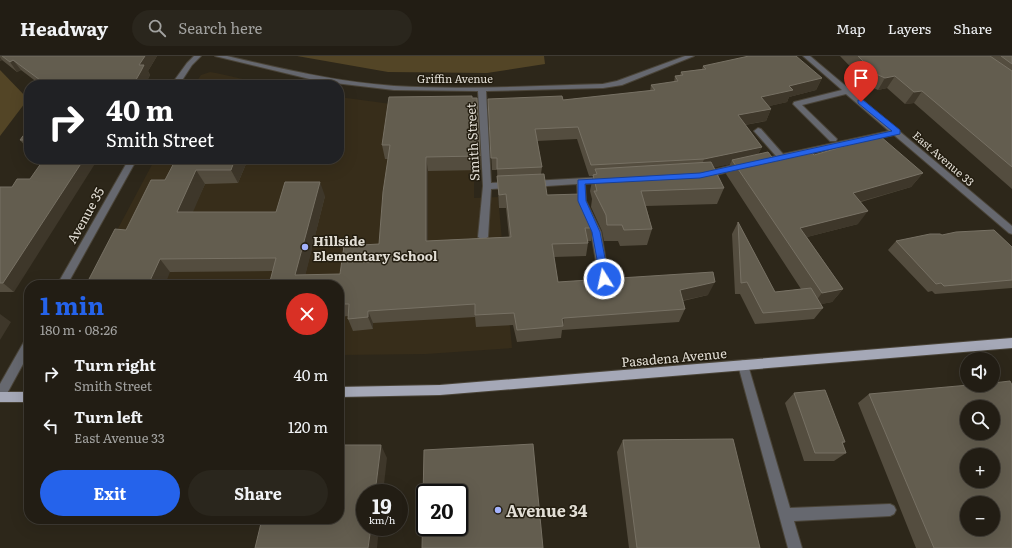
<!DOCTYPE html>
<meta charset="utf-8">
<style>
body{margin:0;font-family:Literata,serif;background:#2a261d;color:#f1f3f6;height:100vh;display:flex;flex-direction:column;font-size:15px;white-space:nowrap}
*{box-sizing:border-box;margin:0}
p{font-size:13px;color:#a2a2a0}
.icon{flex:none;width:22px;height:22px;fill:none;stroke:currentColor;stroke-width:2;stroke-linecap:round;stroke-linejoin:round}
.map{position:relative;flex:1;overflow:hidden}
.details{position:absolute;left:24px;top:224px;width:320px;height:244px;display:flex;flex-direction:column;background:#221d14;border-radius:16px;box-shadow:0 4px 16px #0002,0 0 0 1px #3f3b34}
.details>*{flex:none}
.hud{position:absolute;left:24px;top:24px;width:320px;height:84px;border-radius:16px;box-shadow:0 4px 16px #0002,0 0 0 1px #3f3b34;background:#202124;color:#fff;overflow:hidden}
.buttons{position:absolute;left:960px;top:296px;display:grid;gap:8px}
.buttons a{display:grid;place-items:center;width:40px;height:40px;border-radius:50%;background:#221d14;box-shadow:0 4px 16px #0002,0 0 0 1px #3f3b34;font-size:20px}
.speed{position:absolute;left:356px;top:428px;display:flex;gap:8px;font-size:20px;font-weight:700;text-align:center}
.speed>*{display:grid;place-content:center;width:52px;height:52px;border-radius:50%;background:#221d14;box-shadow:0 4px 16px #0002,0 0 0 1px #3f3b34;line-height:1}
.speed small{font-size:10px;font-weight:400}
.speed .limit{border:2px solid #111;border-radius:6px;background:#fff;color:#111}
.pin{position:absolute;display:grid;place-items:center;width:34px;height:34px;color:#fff;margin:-41px -17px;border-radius:50% 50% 50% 0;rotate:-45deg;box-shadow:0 0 4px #0007}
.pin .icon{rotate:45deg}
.me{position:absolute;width:44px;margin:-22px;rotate:350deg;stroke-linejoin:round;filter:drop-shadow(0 0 3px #0008)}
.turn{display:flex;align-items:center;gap:14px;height:84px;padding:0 16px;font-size:18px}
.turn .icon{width:52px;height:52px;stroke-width:2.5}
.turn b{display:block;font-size:28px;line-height:34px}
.round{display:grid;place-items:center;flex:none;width:42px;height:42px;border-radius:21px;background:#2a261d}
.overview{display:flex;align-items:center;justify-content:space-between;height:68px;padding:0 16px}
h1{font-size:24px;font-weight:700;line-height:30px;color:#2563eb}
.primary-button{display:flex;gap:8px;margin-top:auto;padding:8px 16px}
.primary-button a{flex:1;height:46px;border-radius:24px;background:#2563eb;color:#fff;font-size:16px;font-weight:700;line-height:46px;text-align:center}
.primary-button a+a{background:#2a261d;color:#f1f3f6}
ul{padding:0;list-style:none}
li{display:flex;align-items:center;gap:12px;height:52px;padding:0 16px}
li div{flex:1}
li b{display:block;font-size:15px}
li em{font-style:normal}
header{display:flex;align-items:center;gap:24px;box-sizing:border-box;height:56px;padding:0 20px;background:#221d14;border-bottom:1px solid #3f3b34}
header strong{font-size:19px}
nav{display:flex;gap:22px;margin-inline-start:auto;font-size:14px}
.search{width:280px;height:36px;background:#2a261d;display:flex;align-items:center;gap:10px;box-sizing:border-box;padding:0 14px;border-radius:22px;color:#a2a2a0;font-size:15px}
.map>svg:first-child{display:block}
</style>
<header>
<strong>Headway</strong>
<div class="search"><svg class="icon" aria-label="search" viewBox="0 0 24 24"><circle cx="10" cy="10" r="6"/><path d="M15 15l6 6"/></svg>Search here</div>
<nav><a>Map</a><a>Layers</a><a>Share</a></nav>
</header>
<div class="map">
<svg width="1012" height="492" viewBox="0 0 1012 492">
<rect width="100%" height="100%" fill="#2d271a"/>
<!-- built -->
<g fill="#372d1a">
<polygon points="210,16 216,17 270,29 194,29 201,19"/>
<polygon points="339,41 391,48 478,48 483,108 474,122 474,142 498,141 512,292 426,298 339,299 339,229 88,229 155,103 339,103"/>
</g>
<!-- green -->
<g fill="#534526">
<polygon points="297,0 544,0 545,8 487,17 388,16"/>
<polygon points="0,14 28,43 0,80"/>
</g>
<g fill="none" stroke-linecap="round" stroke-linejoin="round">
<!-- minor casing -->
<g stroke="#4a4438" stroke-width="2">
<g id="minor">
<polygon points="194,0 201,0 192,9 179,29 171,29 187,7"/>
<path d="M 215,0 L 227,0 C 282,13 337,26 394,30 C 462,34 535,30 603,28 L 617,25 L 685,0 L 694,0 L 622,29 L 603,32 L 486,35 L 491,127 L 510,126 L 514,129 L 510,132 L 491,133 L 488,181 L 483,184 L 478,181 L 483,130 L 478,35 L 394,34 L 318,25 Z"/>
<polygon points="803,0 810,0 1012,170 1012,178 1009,177 894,79 761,109 758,108 758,104 776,100 754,75 758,72 761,73 783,98 889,75 846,38 802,49 837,83 836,85 830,85 793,48 794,46 842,34"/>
<polygon points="129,103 137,103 67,229 57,229"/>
<polygon points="741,107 745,110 744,112 704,122 700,119 701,117"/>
<polygon points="604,121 607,122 607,126 585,128 586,145 601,176 609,223 607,226 601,226 599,223 591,176 578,145 577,128 532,131 528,128 532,125"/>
<polygon points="29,282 29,297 4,343 0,344 0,328 25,284"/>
<polygon points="743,304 747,306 748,309 790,452 890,448 894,450 896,454 894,458 890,460 794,465 802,492 788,492 738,309 739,306"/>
</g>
</g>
<!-- major casing -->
<g stroke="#4a4438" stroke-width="2">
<g id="major">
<polygon points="1012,282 1012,292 440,339 339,341 339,331 440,329"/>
<rect x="0" y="336" width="29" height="10"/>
</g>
</g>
<!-- minor -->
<use href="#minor" fill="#66686f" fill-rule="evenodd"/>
<!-- major -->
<use href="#major" fill="#a5a8b7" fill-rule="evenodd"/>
</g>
<!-- wall -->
<g fill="#544d3f">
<polygon points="0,0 157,0 148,15 150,19 145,29 36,29 38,27 21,14 17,16 2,4 0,5"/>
<polygon points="840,0 1012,0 1012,133 914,47 905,48 887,32 878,34 869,30"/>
<polygon points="703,10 822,22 816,34 789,41 787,46 769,50 771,53 766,65 745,69 762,91 758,98 775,105 814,99 923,117 911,131 861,146 858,168 807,181 843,233 832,246 821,248 823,252 814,263 755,268 740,238 735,238 732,178 738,166 775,236 801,233 726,118 730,108 714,111 724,132 717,148 646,150 652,173 647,189 620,190 618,185 604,185 602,175 591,151 592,143 590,135 593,120 589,120 577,83 537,85 542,111 541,118 547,139 594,172 591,185 588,185 588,187 586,200 554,201 558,226 708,239 683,245 685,253 679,266 562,274 561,282 517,286 513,269 476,271 475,261 373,267 373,273 353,275 348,263 348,260 339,261 339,229 273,215 170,216 88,225 126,174 165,124 176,103 244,103 246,108 238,127 205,128 192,156 276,156 325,140 305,219 340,218 379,188 388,103 385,103 382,89 472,42 477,42 481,114 428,115 428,185 509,181 506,152 499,152 498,134 497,114 492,114 489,55 563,44 650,35 651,29 674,26 675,20 680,20 681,16 702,13"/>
<polygon points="29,72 29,94 20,84"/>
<polygon points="30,123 14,236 0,236 0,131 12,131"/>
<polygon points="942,179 1012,191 1012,232 935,238 932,235 928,236 888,194 896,185"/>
<polygon points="794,337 845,386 842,388 846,397 834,405 804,405 785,347"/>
<polygon points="869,338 1012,492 916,492 858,347"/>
<polygon points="623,384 760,492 629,492 617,396"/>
</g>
<!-- shaded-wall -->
<g fill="#3e372a">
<polygon points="145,0 157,0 148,15 150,19 145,29 133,29 139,9"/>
<polygon points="0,1 2,4 0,5"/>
<polygon points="13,4 21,14 17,16 10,6"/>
<polygon points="895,20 887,32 878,34 885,22"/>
<polygon points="822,22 816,34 789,41 787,46 756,53 761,41 789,30"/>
<polygon points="922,35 914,47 905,48 914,36"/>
<polygon points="771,53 766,65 733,71 738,59"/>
<polygon points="762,91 756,102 732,104 730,108 700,115 704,103"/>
<polygon points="426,101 428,115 428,199 426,185"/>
<polygon points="84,103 98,103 14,236 3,227"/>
<polygon points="235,103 244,103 246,108 238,127 231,114"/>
<polygon points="196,114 205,128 187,170 177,156"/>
<polygon points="923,117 911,131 844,150 853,137"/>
<polygon points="320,126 325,140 303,229 295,219"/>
<polygon points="868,155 858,168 791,185 800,172"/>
<polygon points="160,203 170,216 165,229 148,229"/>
<polygon points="715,226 708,239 675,246 680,234"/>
<polygon points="843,233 832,246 812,250 822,237"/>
<polygon points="368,255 373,267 373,273 368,261"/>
<polygon points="0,258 11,266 0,284"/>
<polygon points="564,262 563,270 562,263"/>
<polygon points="381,389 387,402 383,437 375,437"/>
<polygon points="371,471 379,471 377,492 368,492"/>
</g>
<!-- building -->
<g fill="#635d4f" stroke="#777164" fill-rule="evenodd">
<polygon points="2,0 145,0 139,9 144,9 141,15 133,29 36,29 40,24 13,4 10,6"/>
<polygon points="749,0 796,0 822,22 789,30 793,34 761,41 771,53 738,59 762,91 704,103 591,109 578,71 535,73 542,111 497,113 497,102 491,102 488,43 562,40 563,44 655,34 651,29 678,25 675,20 683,19 681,16 706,13 703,10"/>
<polygon points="858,0 990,0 1012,15 1012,111 922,35 914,36 895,20 885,22 876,18"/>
<polygon points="1001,0 1012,0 1012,8"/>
<polygon points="472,40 472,42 477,42 480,100 426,101 426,185 511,181 506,138 499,139 497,120 544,118 547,139 581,138 592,163 594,172 585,172 588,187 552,188 558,226 713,216 715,226 680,234 685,253 564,262 562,263 563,270 517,274 514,257 475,259 475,248 368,255 368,261 348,263 349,248 339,248 339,229 269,229 276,202 160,203 148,229 68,229 70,225 88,225 115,173 126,174 151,124 165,124 176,103 235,103 231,114 196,114 177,156 276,156 285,126 320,126 295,219 340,218 344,190 379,188 383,136 390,89 382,89 389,41"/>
<polygon points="29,72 29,84 20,84"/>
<polygon points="880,80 923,117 853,137 868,155 800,172 843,233 822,237 732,104 768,96 775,105 812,97 814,99"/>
<polygon points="44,103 84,103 3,227 0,227 0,131 12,131 17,123 30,123"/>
<polygon points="711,106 724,132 641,135 652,173 624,174 622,169 607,169 606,159 594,135 597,135 593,119 597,118 595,113"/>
<polygon points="738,166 775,236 811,232 823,252 763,257 747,226 741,227"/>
<polygon points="994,174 1012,191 1012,224 944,230 941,227 936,228 896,185 930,178 940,178 942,179 956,176"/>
<path d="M 1010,325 L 1012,329 L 1012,492 L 934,492 L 869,338 L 969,329 L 993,329 L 993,327 ZM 967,351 L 993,351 L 993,377 L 967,377 ZM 967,399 L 993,399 L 993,425 L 967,425 ZM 967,447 L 993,447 L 993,473 L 967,473 Z"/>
<polygon points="825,334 845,386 842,386 846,397 815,397 794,337"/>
<polygon points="733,383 760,492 637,492 623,384"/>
<path d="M 533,388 L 543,492 L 422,492 L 424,394 ZM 425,437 L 459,437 L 459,471 L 425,471 Z"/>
<polygon points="339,389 381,389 375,437 365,437 365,471 371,471 368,492 255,492 262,463 339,463"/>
</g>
<!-- route -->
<polygon fill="#2563eb" stroke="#184099" points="858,44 863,44 900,74 900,78 700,122 585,128 586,145 600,176 609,223 604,226 601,225 592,176 578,145 578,124 700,117 892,75 858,47"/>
<!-- markers -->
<g fill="#a3b2fd" stroke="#231d10" stroke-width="1.5">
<circle cx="305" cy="191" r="4"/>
<circle cx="498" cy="454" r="4"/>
</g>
<g text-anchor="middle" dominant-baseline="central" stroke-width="3" stroke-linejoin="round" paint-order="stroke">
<!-- far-street labels -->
<g font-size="11" fill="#e2ded5" stroke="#231d10">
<text x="455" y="22">Griffin Avenue</text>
<text transform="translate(944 102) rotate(41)">East Avenue 33</text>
</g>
<!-- street labels -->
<g font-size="13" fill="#e2ded5" stroke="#231d10">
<text transform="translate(472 86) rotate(-93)">Smith Street</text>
<text transform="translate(85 159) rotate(-61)">Avenue 35</text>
<text transform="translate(674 301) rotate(-5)">Pasadena Avenue</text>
</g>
<!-- poi labels -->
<g font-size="13" font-weight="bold" fill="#e2ded5" stroke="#231d10" text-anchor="start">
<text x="313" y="184">Hillside<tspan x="313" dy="15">Elementary School</tspan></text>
</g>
<!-- near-poi labels -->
<g font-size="16" font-weight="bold" fill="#e2ded5" stroke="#231d10" text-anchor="start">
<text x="506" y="454">Avenue 34</text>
</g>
</g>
</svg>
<div class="buttons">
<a><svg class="icon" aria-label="sound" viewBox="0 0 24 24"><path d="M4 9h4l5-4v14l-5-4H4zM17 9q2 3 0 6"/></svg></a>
<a><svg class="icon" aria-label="search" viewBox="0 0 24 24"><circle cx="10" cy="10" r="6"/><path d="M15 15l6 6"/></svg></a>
<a>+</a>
<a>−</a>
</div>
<div class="speed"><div>19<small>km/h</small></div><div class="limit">20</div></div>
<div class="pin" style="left:861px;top:46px;background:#d93025"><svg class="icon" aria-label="arrive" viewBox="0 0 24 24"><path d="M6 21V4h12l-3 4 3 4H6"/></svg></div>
<svg class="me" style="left:604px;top:223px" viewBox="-20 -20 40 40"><circle r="17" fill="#2563eb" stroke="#fff" stroke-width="3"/><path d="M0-11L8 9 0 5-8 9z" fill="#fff"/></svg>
<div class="hud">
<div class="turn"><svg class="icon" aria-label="right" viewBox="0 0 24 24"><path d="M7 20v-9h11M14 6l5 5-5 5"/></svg><div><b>40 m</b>Smith Street</div></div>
</div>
<section class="details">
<div class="overview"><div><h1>1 min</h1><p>180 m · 08:26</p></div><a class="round" style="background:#d93025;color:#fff"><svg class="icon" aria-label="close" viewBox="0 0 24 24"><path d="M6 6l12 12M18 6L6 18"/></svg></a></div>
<ul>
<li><svg class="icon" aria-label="right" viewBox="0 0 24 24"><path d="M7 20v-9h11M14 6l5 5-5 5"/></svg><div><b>Turn right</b><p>Smith Street</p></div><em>40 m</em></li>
<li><svg class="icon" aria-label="left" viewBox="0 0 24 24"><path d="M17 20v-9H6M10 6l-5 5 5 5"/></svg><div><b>Turn left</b><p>East Avenue 33</p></div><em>120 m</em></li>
</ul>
<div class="primary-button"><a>Exit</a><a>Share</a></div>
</section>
</div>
